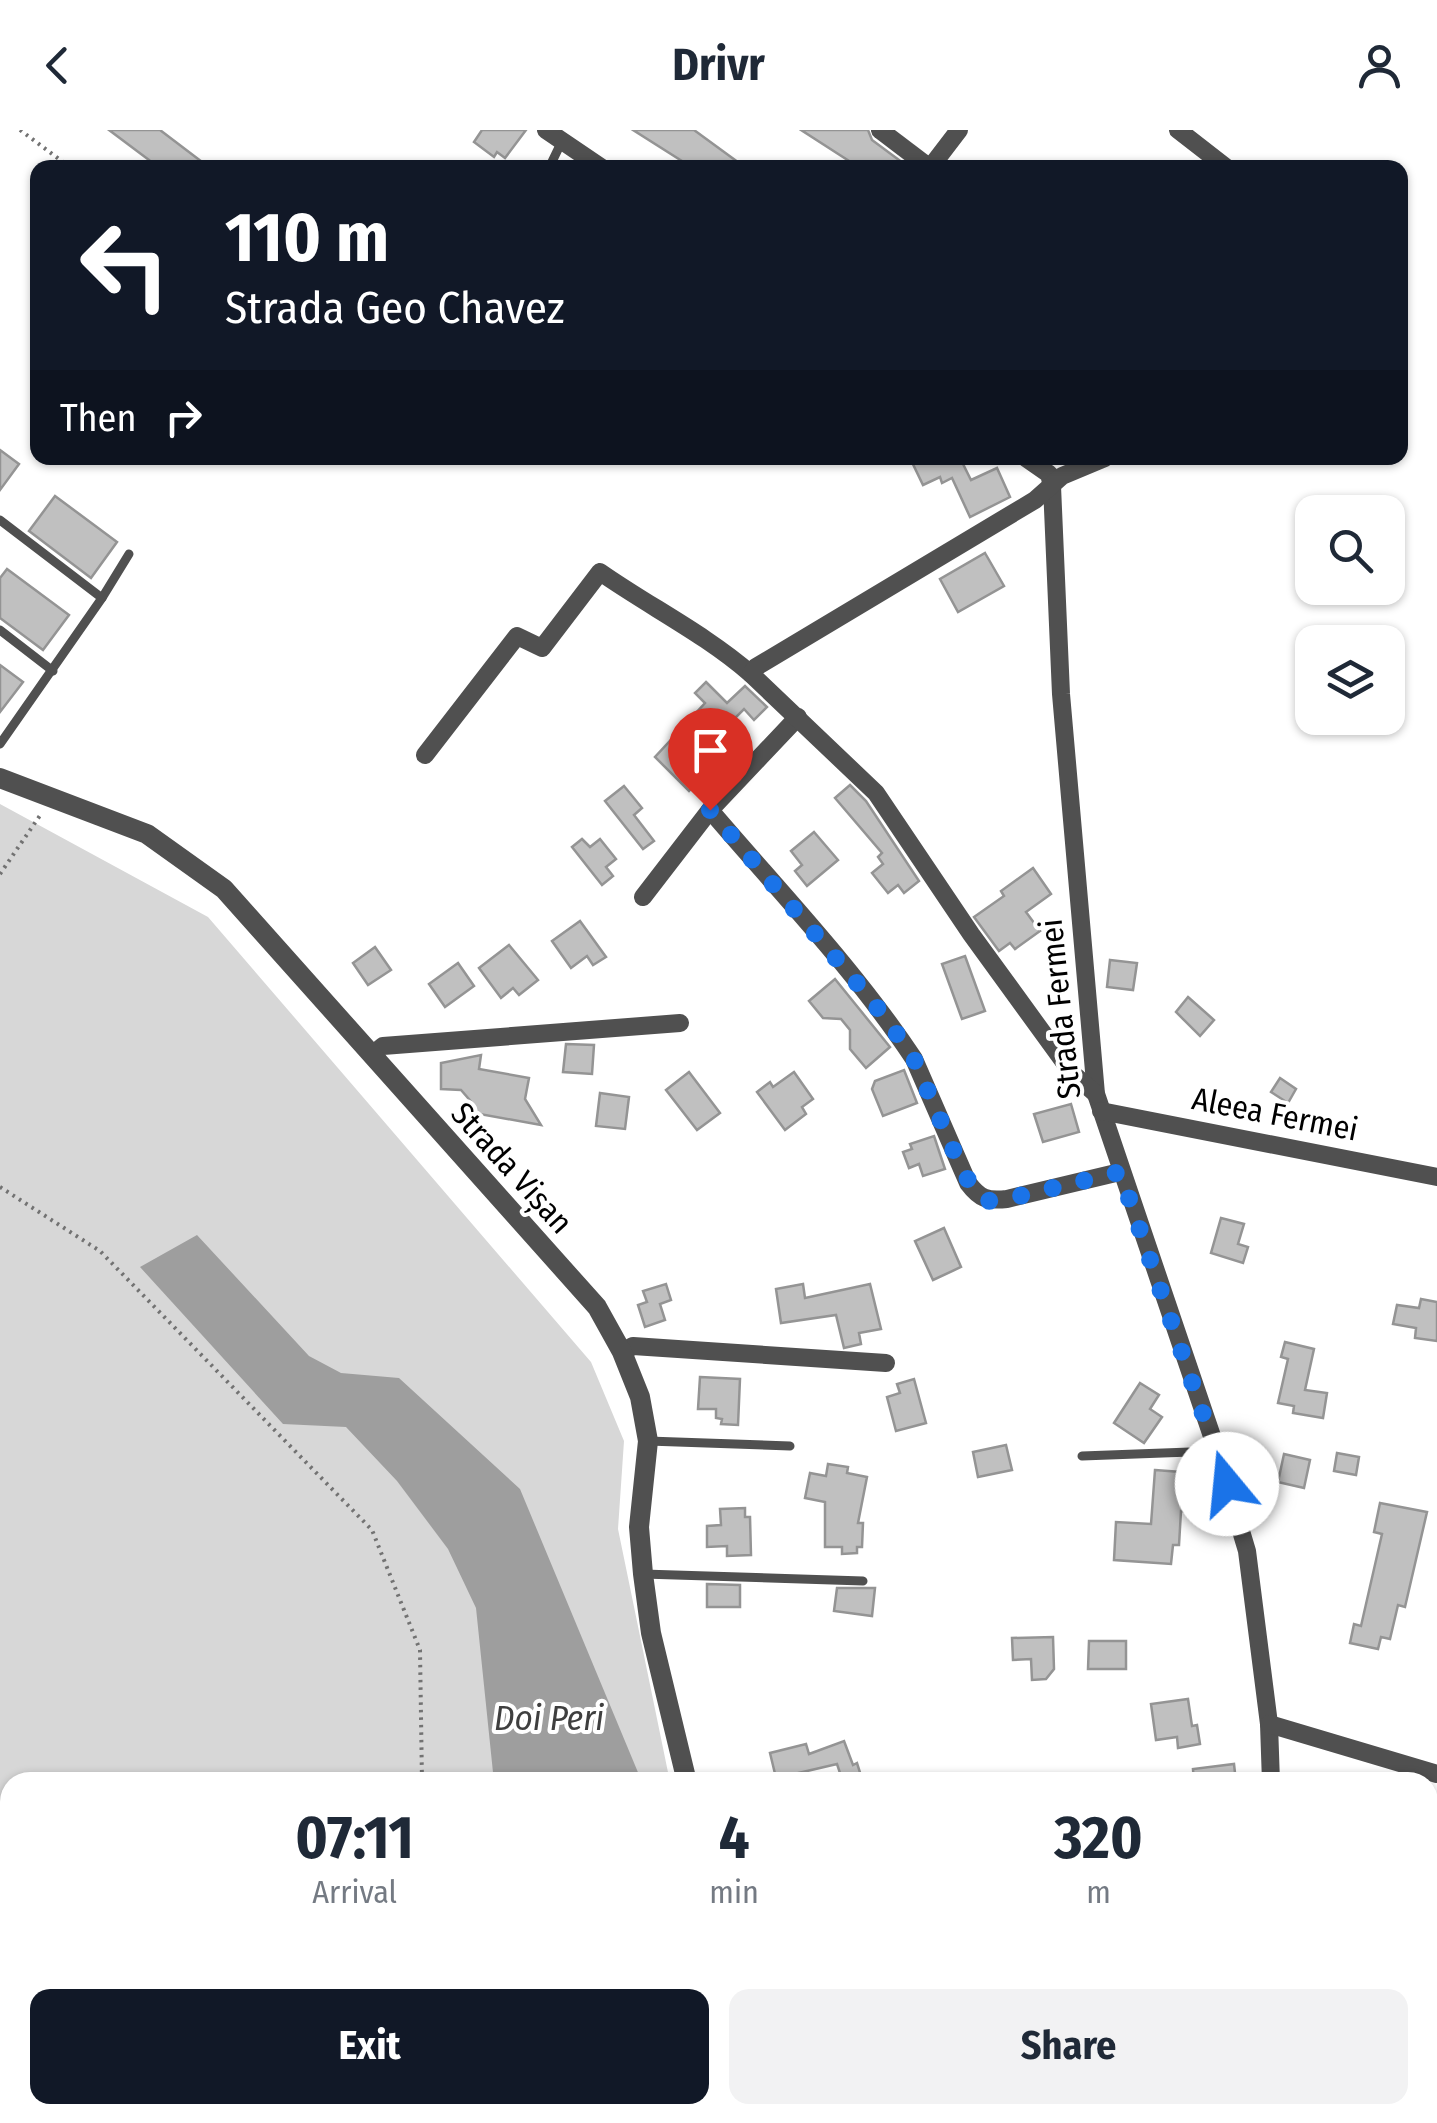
<!DOCTYPE html>
<meta charset="utf-8">
<style>
body{margin:0;font-family:"Fira Sans Condensed",sans-serif;background:#f2f2f3;color:#1f2937;height:100vh;display:flex;flex-direction:column;font-size:38px;white-space:nowrap}
*{box-sizing:border-box;margin:0}
p{font-size:32px;color:#747a83}
.icon{flex:none;width:55px;height:55px;fill:none;stroke:currentColor;stroke-width:2;stroke-linecap:round;stroke-linejoin:round}
.map{position:relative;flex:1;overflow:hidden}
.side{position:absolute;left:0px;top:1642px;width:1438px;height:352px;display:flex;flex-direction:column;background:#fff;border-radius:30px 30px 0 0;box-shadow:0 2px 8px #0004}
.side>*{flex:none}
.guide{position:absolute;left:30px;top:30px;width:1378px;height:305px;border-radius:20px;box-shadow:0 2px 8px #0004;background:#111827;color:#fff;overflow:hidden}
.controls{position:absolute;left:1295px;top:365px;display:grid;gap:20px}
.controls a{display:grid;place-items:center;width:110px;height:110px;border-radius:20px;background:#fff;box-shadow:0 2px 8px #0004;font-size:50px}
.pin{position:absolute;display:grid;place-items:center;width:85px;height:85px;color:#fff;margin:-102px -42px;border-radius:50% 50% 50% 0;rotate:-45deg;box-shadow:0 0 10px #0007}
.pin .icon{rotate:45deg}
.me{position:absolute;width:110px;margin:-55px;rotate:343deg;stroke-linejoin:round;filter:drop-shadow(0 0 8px #0008)}
.turn{display:flex;align-items:center;gap:35px;height:210px;padding:0 30px;font-size:45px}
.turn .icon{width:130px;height:130px;stroke-width:2.5}
.turn b{display:block;font-size:70px;line-height:85px}
.then{display:flex;align-items:center;height:95px;padding:0 30px;background:#0003;gap:20px;font-size:38px}
.eta{display:flex;justify-content:space-evenly;align-items:center;height:170px;text-align:center}
.eta b{font-size:60px;font-weight:700;line-height:70px}
.action{display:flex;gap:20px;margin-top:auto;padding:20px 30px}
.action a{flex:1;height:115px;border-radius:20px;background:#111827;color:#fff;font-size:40px;font-weight:700;line-height:115px;text-align:center}
.action a+a{background:#f2f2f3;color:#1f2937}
header{display:flex;justify-content:space-between;align-items:center;height:130px;padding:0 30px;background:#fff;font-size:45px;font-weight:700}
.map>svg:first-child{display:block}
</style>
<header><svg class="icon" aria-label="back" viewBox="0 0 24 24"><path d="M15 5l-7 7 7 7"/></svg>Drivr<svg class="icon" aria-label="person" viewBox="0 0 24 24"><circle cx="12" cy="8" r="4"/><path d="M4 21q1-7 8-7t8 7"/></svg></header>
<div class="map">
<svg width="1437" height="1993" viewBox="0 0 1437 1993">
<rect width="100%" height="100%" fill="#fff"/>
<!-- green -->
<g fill="#d7d7d7">
<polygon points="0,674 208,787 591,1232 624,1311 618,1399 670,1652 10,1652 10,1985 107,1985 97,1993 0,1993"/>
<polygon points="185,1985 371,1985 358,1993 190,1993"/>
</g>
<!-- water -->
<polygon fill="#9e9e9e" points="197,1105 309,1226 341,1243 399,1248 520,1359 642,1652 494,1652 476,1478 448,1419 397,1351 346,1297 283,1294 140,1137"/>
<!-- building -->
<g fill="#c0c0c0" stroke="#949494" stroke-width="2.5">
<polygon points="109,0 160,0 210,38 143,38 149,30"/>
<polygon points="482,0 526,0 505,28 497,22 494,27 474,12"/>
<polygon points="633,0 694,0 746,38 693,38"/>
<polygon points="801,0 868,0 872,10 903,33 899,38 860,38"/>
<polygon points="0,320 19,334 0,360"/>
<polygon points="910,328 960,328 971,350 997,338 1010,367 970,387 952,348 942,353 940,347 923,355"/>
<polygon points="55,366 117,412 91,448 29,401"/>
<polygon points="985,423 1004,456 958,482 940,449"/>
<polygon points="7,439 69,485 43,520 0,488 0,448"/>
<polygon points="0,535 23,552 0,582"/>
<polygon points="706,552 727,573 745,556 767,577 754,590 744,579 704,619 721,636 708,650 703,646 689,661 655,627 705,573 695,563"/>
<polygon points="850,655 866,671 919,751 904,763 898,755 888,763 872,743 883,734 878,727 882,723 835,668"/>
<polygon points="624,656 642,678 634,685 654,711 643,719 605,671"/>
<polygon points="814,702 838,730 807,756 795,741 802,735 791,721"/>
<polygon points="582,709 590,717 600,709 616,729 606,737 613,746 602,755 572,717"/>
<polygon points="1033,738 1051,764 1026,782 1040,801 1015,819 1010,813 999,821 974,787 1004,766 1001,761"/>
<polygon points="580,791 606,827 593,835 587,826 571,838 552,811"/>
<polygon points="509,815 538,850 519,865 513,858 501,868 479,838"/>
<polygon points="375,817 391,840 368,855 353,833"/>
<polygon points="965,826 985,881 962,889 942,834"/>
<polygon points="1110,830 1137,833 1133,860 1107,857"/>
<polygon points="458,833 474,856 445,877 429,854"/>
<polygon points="835,849 890,917 866,938 850,919 850,900 841,889 823,888 809,871"/>
<polygon points="1188,867 1214,890 1200,906 1176,882"/>
<polygon points="566,914 594,915 592,944 563,942"/>
<polygon points="481,925 479,939 529,948 525,969 541,995 474,983 474,975 461,960 441,959 441,933"/>
<polygon points="904,940 917,973 883,986 872,959 875,951"/>
<polygon points="689,942 720,983 697,1000 666,960"/>
<polygon points="794,942 813,969 802,977 806,984 785,1000 757,962 770,952 773,957"/>
<polygon points="1280,948 1296,959 1288,973 1271,962"/>
<polygon points="600,963 629,967 625,999 596,996"/>
<polygon points="1071,974 1079,1002 1043,1012 1034,984"/>
<polygon points="934,1006 945,1039 923,1046 919,1034 909,1038 903,1022 912,1019 910,1014"/>
<polygon points="1221,1088 1244,1094 1238,1114 1248,1117 1243,1133 1211,1123"/>
<polygon points="944,1098 961,1137 933,1150 915,1111"/>
<polygon points="666,1154 671,1170 660,1174 665,1190 645,1197 638,1175 647,1172 643,1161"/>
<polygon points="803,1154 805,1168 870,1154 881,1199 859,1203 861,1214 844,1218 836,1185 781,1193 776,1159"/>
<polygon points="1421,1169 1437,1172 1437,1211 1415,1208 1416,1198 1393,1194 1397,1175 1419,1178"/>
<polygon points="1285,1212 1314,1219 1305,1260 1327,1263 1323,1288 1293,1283 1294,1276 1278,1273 1288,1229 1281,1227"/>
<polygon points="700,1247 740,1249 738,1295 721,1294 722,1289 716,1288 716,1279 698,1279"/>
<polygon points="914,1249 926,1293 896,1301 887,1267 900,1263 897,1254"/>
<polygon points="1140,1253 1159,1265 1150,1279 1162,1287 1144,1313 1114,1293"/>
<polygon points="1006,1315 1012,1340 978,1347 973,1322"/>
<polygon points="1337,1323 1359,1327 1356,1345 1334,1341"/>
<polygon points="1284,1324 1310,1330 1304,1358 1278,1352"/>
<polygon points="828,1334 848,1337 847,1343 867,1347 858,1393 863,1393 862,1417 857,1417 857,1423 842,1424 842,1417 825,1417 825,1372 805,1368 810,1343 826,1346"/>
<polygon points="1155,1340 1194,1343 1190,1382 1181,1381 1179,1415 1173,1415 1171,1434 1114,1430 1116,1392 1151,1394"/>
<polygon points="1380,1373 1427,1382 1405,1477 1398,1475 1390,1509 1381,1507 1378,1519 1350,1513 1354,1494 1361,1496 1382,1404 1374,1402"/>
<polygon points="745,1378 745,1387 750,1387 751,1425 727,1426 727,1416 707,1417 707,1396 721,1395 720,1379"/>
<polygon points="707,1454 740,1455 740,1477 707,1477"/>
<polygon points="837,1458 875,1458 872,1486 834,1481"/>
<polygon points="1053,1507 1054,1539 1046,1549 1032,1550 1031,1529 1013,1530 1012,1508"/>
<polygon points="1089,1511 1126,1511 1126,1539 1088,1539"/>
<polygon points="1188,1569 1192,1596 1197,1595 1200,1614 1178,1618 1177,1607 1156,1610 1151,1574"/>
<polygon points="844,1611 853,1635 857,1633 863,1652 843,1652 837,1634 790,1645 792,1652 777,1652 770,1623 806,1614 809,1624"/>
<polygon points="1234,1634 1236,1652 1194,1652 1193,1639"/>
</g>
<g fill="none" stroke-linecap="round" stroke-linejoin="round">
<!-- path -->
<g stroke="#727272" stroke-width="4" stroke-dasharray="2.5 5" stroke-linecap="butt">
<polyline points="20,0 71,38"/>
<polyline points="0,744 41,684"/>
<polyline points="0,1057 100,1121 372,1400 420,1520 422,1652"/>
<polyline points="0,1688 10,1698"/>
<polyline points="296,1985 303,1993"/>
<polyline points="444,1985 444,1993"/>
<polyline points="476,1993 478,1985"/>
</g>
<!-- service -->
<g stroke="#505050" stroke-width="9">
<polyline points="549,38 562,11"/>
<polyline points="0,390 102,468 0,614"/>
<polyline points="102,468 129,424"/>
<polyline points="0,500 53,541"/>
<polyline points="648,1311 790,1316"/>
<polyline points="1082,1326 1217,1321"/>
<polyline points="643,1444 863,1451"/>
<polyline points="780,1993 799,1985"/>
</g>
<!-- minor -->
<g stroke="#505050" stroke-width="18">
<polyline points="546,0 602,38"/>
<polyline points="880,0 930,38"/>
<polyline points="1178,0 1227,38"/>
<polyline points="930,38 959,0"/>
<polyline points="1026,328 1049,344 1052,356 1061,564 1096,964 1217,1321 1247,1421 1269,1594 1271,1652"/>
<path d="M 425,625 L 517,506 L 542,518 L 600,442 C 650,477 705,504 751,544"/>
<path d="M 710,680 C 779,761 855,840 914,929 L 968,1053 C 980,1069 987,1071 1007,1069 L 1120,1042"/>
<polyline points="643,767 710,680 798,587"/>
<polyline points="372,925 383,916 680,893"/>
<polyline points="1096,964 1072,943 971,804 876,663 751,544 756,537 1035,370 1062,346 1105,328"/>
<polyline points="1101,981 1437,1047"/>
<polyline points="622,1222 633,1216 886,1233"/>
<polyline points="1269,1594 1437,1644"/>
<polyline points="1176,1993 1179,1985"/>
</g>
<!-- tertiary -->
<g stroke="#505050" stroke-width="20">
<polyline points="0,648 147,704 224,759 597,1177 622,1222 640,1267 648,1311 639,1397 643,1444 651,1503 687,1652"/>
<polyline points="809,1985 812,1993"/>
</g>
</g>
<g fill="none" stroke-linecap="round" stroke-linejoin="round">
<!-- route -->
<polyline stroke="#1a73e8" stroke-width="18" stroke-dasharray="0 32.4" points="710,680 873,872 902,911 914,929 962,1040 978,1066 988,1071 1007,1069 1120,1042 1227,1354"/>
</g>
<g text-anchor="middle" dominant-baseline="central" stroke-width="8" stroke-linejoin="round" paint-order="stroke">
<!-- street labels -->
<g font-size="32" fill="#000" stroke="#fff">
<text transform="translate(1060 879) rotate(-96)">Strada Fermei</text>
<text transform="translate(1275 984) rotate(11)">Aleea Fermei</text>
<text transform="translate(512 1038) rotate(48)">Strada Vișan</text>
</g>
<!-- water labels -->
<g font-size="35" font-style="italic" fill="#3f3f3f" stroke="#fff">
<text x="549" y="1588">Doi Peri</text>
</g>
</g>
</svg>
<div class="controls">
<a><svg class="icon" aria-label="search" viewBox="0 0 24 24"><circle cx="10" cy="10" r="6"/><path d="M15 15l6 6"/></svg></a>
<a><svg class="icon" aria-label="layers" viewBox="0 0 24 24"><path d="M12 4l9 5-9 5-9-5zM3 14l9 5 9-5"/></svg></a>
</div>
<div class="pin" style="left:710px;top:680px;background:#d93025"><svg class="icon" aria-label="arrive" viewBox="0 0 24 24"><path d="M6 21V4h12l-3 4 3 4H6"/></svg></div>
<svg class="me" style="left:1227px;top:1354px" viewBox="-20 -20 40 40"><circle r="19" fill="#fff"/><path d="M0-13L10 11 0 6-10 11z" fill="#1a73e8"/></svg>
<div class="guide">
<div class="turn"><svg class="icon" aria-label="left" viewBox="0 0 24 24"><path d="M17 20v-9H6M10 6l-5 5 5 5"/></svg><div><b>110 m</b>Strada Geo Chavez</div></div>
<div class="then">Then<svg class="icon" aria-label="right" viewBox="0 0 24 24"><path d="M7 20v-9h11M14 6l5 5-5 5"/></svg></div>
</div>
<section class="side">
<div class="eta">
<div><b>07:11</b><p>Arrival</p></div>
<div><b>4</b><p>min</p></div>
<div><b>320</b><p>m</p></div>
</div>
<div class="action"><a>Exit</a><a>Share</a></div>
</section>
</div>
